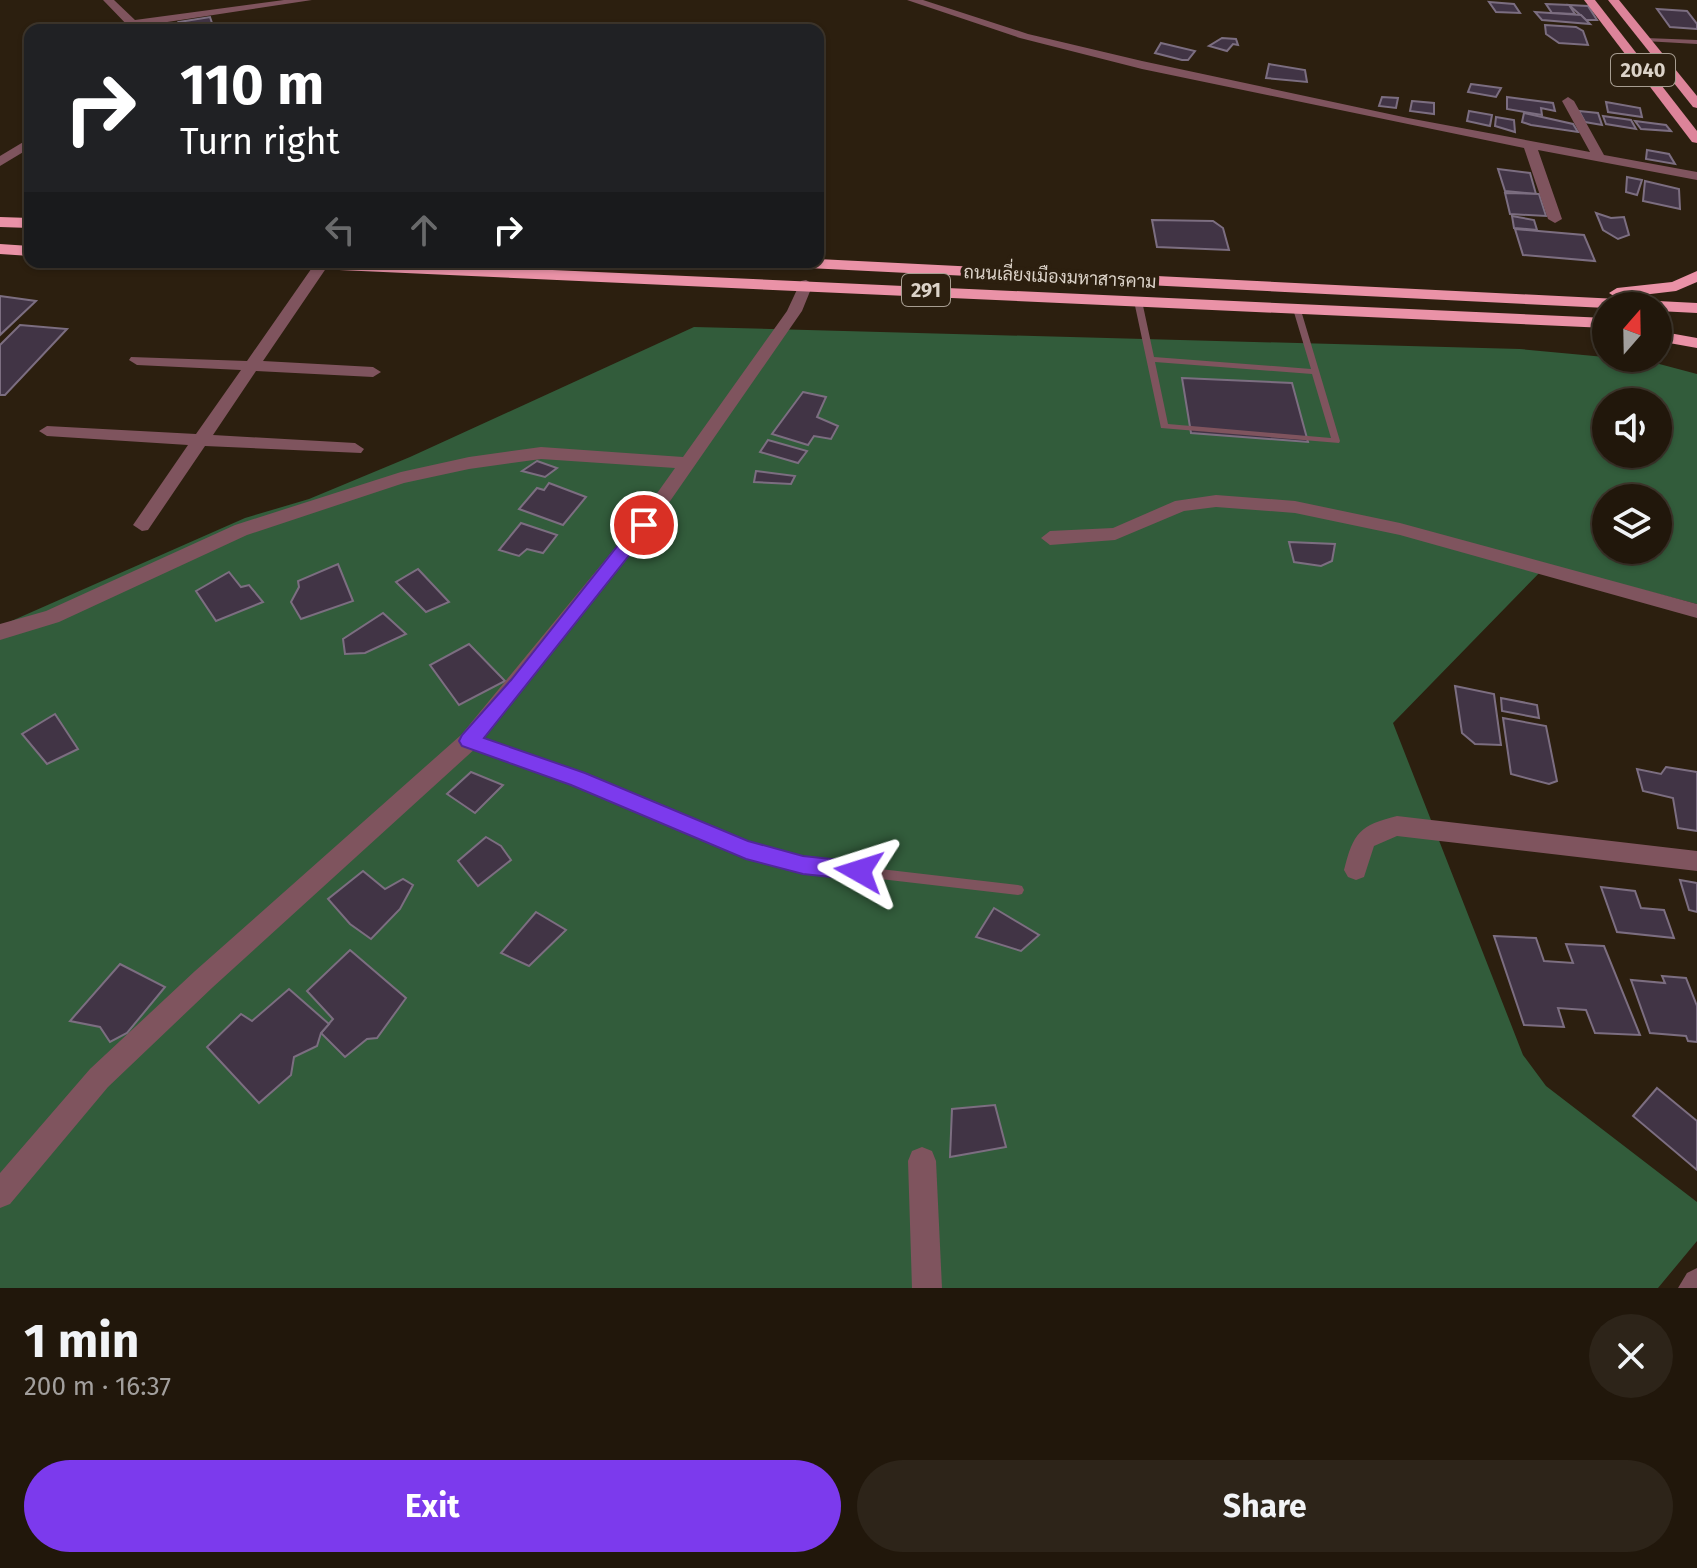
<!DOCTYPE html>
<meta charset="utf-8">
<style>
body{margin:0;font-family:"Fira Sans",Sarabun,sans-serif;background:#2d2419;color:#f1f3f6;height:100vh;display:flex;flex-direction:column;font-size:30px;white-space:nowrap}
*{box-sizing:border-box;margin:0}
p{font-size:26px;color:#a29f9d}
.icon{flex:none;width:44px;height:44px;fill:none;stroke:currentColor;stroke-width:2;stroke-linecap:round;stroke-linejoin:round}
.map{position:relative;height:1288px;overflow:hidden}
.details{display:flex;flex-direction:column;background:#21170b;flex:1}
.details>*{flex:none}
.guide{position:absolute;left:24px;top:24px;width:800px;height:244px;border-radius:16px;box-shadow:0 2px 6px #0004,0 0 0 2px #3e362c;background:#202124;color:#fff;overflow:hidden}
.needle{width:52px;rotate:20deg}
.fabs{position:absolute;left:1592px;top:292px;display:grid;gap:16px}
.fabs a{display:grid;place-items:center;width:80px;height:80px;border-radius:50%;background:#21170b;box-shadow:0 2px 6px #0004,0 0 0 2px #3e362c;font-size:40px}
.pin{position:absolute;display:grid;place-items:center;width:68px;height:68px;color:#fff;margin:-34px;border:4px solid #fff;border-radius:50%;box-shadow:0 2px 8px #0007}
.me{position:absolute;width:88px;margin:-44px;rotate:276deg;stroke-linejoin:round;filter:drop-shadow(0 0 6px #0008)}
.turn{display:flex;align-items:center;gap:28px;height:168px;padding:0 24px;font-size:36px}
.turn .icon{width:104px;height:104px;stroke-width:2.5}
.turn b{display:block;font-size:56px;line-height:68px}
.lanes{display:flex;align-items:center;height:76px;padding:0 24px;background:#0003;justify-content:center;gap:40px;direction:ltr}
.lanes .off{opacity:.35}
.round{display:grid;place-items:center;flex:none;width:84px;height:84px;border-radius:42px;background:#2d2419}
.overview{display:flex;align-items:center;justify-content:space-between;height:136px;padding:0 24px}
h1{font-size:48px;font-weight:700;line-height:60px}
.button{display:flex;gap:16px;margin-top:auto;padding:16px 24px}
.button a{flex:1;height:92px;border-radius:48px;background:#7c3aed;color:#fff;font-size:32px;font-weight:700;line-height:92px;text-align:center}
.button a+a{background:#2d2419;color:#f1f3f6}
.map>svg:first-child{display:block}
</style>
<div class="map">
<svg width="1697" height="1288" viewBox="0 0 1697 1288">
<rect width="100%" height="100%" fill="#2c1f0f"/>
<!-- forest -->
<path fill="#325c3b" fill-rule="evenodd" d="M 694,327 L 1520,349 L 1648,361 L 1697,374 L 1697,604 L 1547,565 L 1393,723 L 1523,1055 L 1546,1086 L 1697,1202 L 1697,1241 L 1658,1288 L 0,1288 L 0,626 L 245,518 L 309,499 L 410,457 ZM 1606,402 L 1658,402 L 1658,454 L 1606,454 ZM 1606,498 L 1658,498 L 1658,550 L 1606,550 Z"/>
<!-- building -->
<g fill="#413445" stroke="#7c6e81" stroke-width="2">
<polygon points="1489,2 1514,4 1520,13 1496,12"/>
<polygon points="1546,4 1569,5 1575,14 1552,13"/>
<polygon points="1569,5 1588,6 1597,20 1586,20"/>
<polygon points="1657,9 1687,11 1697,24 1697,29 1670,27"/>
<polygon points="1535,12 1581,15 1590,24 1542,20"/>
<polygon points="210,17 212,23 207,26 186,29 179,22"/>
<polygon points="1545,25 1576,27 1583,31 1588,45 1559,43 1546,34"/>
<polygon points="1222,38 1236,39 1238,45 1233,44 1227,51 1209,46"/>
<polygon points="1161,43 1195,51 1188,60 1182,60 1155,53"/>
<polygon points="1269,64 1305,70 1307,82 1266,78"/>
<polygon points="1471,84 1501,88 1496,97 1468,92"/>
<polygon points="1382,97 1398,98 1396,108 1379,106"/>
<polygon points="1507,97 1553,103 1555,111 1541,108 1542,115 1507,109"/>
<polygon points="1412,101 1434,103 1434,114 1410,111"/>
<polygon points="1606,102 1640,108 1642,117 1608,112"/>
<polygon points="1469,111 1492,115 1490,126 1467,121"/>
<polygon points="1579,111 1598,113 1602,125 1585,122"/>
<polygon points="1524,113 1573,124 1578,132 1531,125 1522,122"/>
<polygon points="1603,116 1631,120 1636,129 1606,124"/>
<polygon points="1496,117 1514,120 1515,132 1495,126"/>
<polygon points="1635,121 1666,125 1671,131 1641,129"/>
<polygon points="1647,150 1669,154 1675,164 1646,159"/>
<polygon points="1498,169 1530,173 1536,194 1505,191"/>
<polygon points="1627,177 1642,180 1637,195 1626,192"/>
<polygon points="1645,181 1679,189 1680,209 1643,201"/>
<polygon points="1505,193 1539,194 1546,216 1510,214"/>
<polygon points="1596,213 1611,218 1624,217 1629,235 1618,239 1603,230"/>
<polygon points="1512,216 1534,220 1537,230 1514,228"/>
<polygon points="1152,220 1213,221 1223,228 1229,250 1157,247"/>
<polygon points="1515,229 1584,235 1595,261 1523,255"/>
<polygon points="0,296 36,301 0,335"/>
<polygon points="20,325 67,329 5,395 0,395 0,345"/>
<polygon points="1182,378 1292,383 1308,442 1191,433"/>
<polygon points="803,392 826,397 817,417 838,426 831,439 814,436 808,445 772,434"/>
<polygon points="768,440 807,451 798,463 760,452"/>
<polygon points="537,461 557,468 545,477 522,471"/>
<polygon points="756,471 795,476 791,484 754,482"/>
<polygon points="549,483 586,497 563,525 519,509 537,488 544,490"/>
<polygon points="521,523 557,535 543,553 527,549 519,556 499,550"/>
<polygon points="1289,542 1335,544 1332,561 1321,566 1294,562"/>
<polygon points="338,564 353,601 301,619 291,602 299,587 298,581"/>
<polygon points="418,569 449,602 426,612 396,582"/>
<polygon points="229,572 241,587 249,585 263,602 216,621 196,591"/>
<polygon points="383,613 406,634 365,653 345,654 343,639"/>
<polygon points="469,644 505,681 459,705 430,665"/>
<polygon points="1455,686 1494,694 1501,745 1475,744 1462,733"/>
<polygon points="1501,698 1537,705 1539,718 1502,711"/>
<polygon points="55,714 78,749 47,764 22,734"/>
<polygon points="1503,718 1546,726 1557,781 1549,784 1511,774"/>
<polygon points="1666,767 1697,772 1697,831 1678,828 1673,798 1643,791 1637,769 1661,774"/>
<polygon points="471,772 503,785 475,813 447,794"/>
<polygon points="486,837 501,846 511,860 478,886 458,861"/>
<polygon points="363,871 385,889 403,879 413,885 400,909 371,939 350,924 328,899"/>
<polygon points="1680,880 1697,883 1697,912 1689,910"/>
<polygon points="1601,887 1635,891 1641,908 1664,910 1674,938 1617,932"/>
<polygon points="994,908 1039,935 1021,951 976,937"/>
<polygon points="536,912 566,930 529,966 501,953"/>
<polygon points="1494,936 1536,938 1544,961 1573,963 1566,944 1604,946 1640,1035 1595,1033 1586,1010 1558,1008 1564,1027 1524,1025"/>
<polygon points="350,950 406,998 377,1038 367,1039 345,1057 321,1033 333,1019 307,991"/>
<polygon points="120,964 165,987 127,1033 110,1042 100,1027 70,1021"/>
<polygon points="1662,976 1686,978 1697,1006 1697,1042 1688,1041 1686,1036 1650,1033 1631,980 1665,983"/>
<polygon points="289,989 329,1024 321,1033 317,1046 294,1057 291,1075 259,1103 207,1047 241,1014 252,1021"/>
<polygon points="1657,1088 1697,1121 1697,1170 1633,1116"/>
<polygon points="995,1105 1006,1147 950,1157 952,1109"/>
</g>
<g fill="none" stroke-linecap="round" stroke-linejoin="round">
<!-- service -->
<g fill="#7f545e" fill-rule="evenodd">
<polygon points="1646,38 1697,40 1697,44 1644,41 1644,39"/>
<path d="M 1135,299 L 1138,299 L 1142,301 L 1154,357 L 1311,369 L 1293,309 L 1297,307 L 1300,307 L 1340,441 L 1339,443 L 1161,428 L 1134,301 ZM 1155,362 L 1312,374 L 1331,438 L 1168,424 Z"/>
<polygon points="469,737 582,776 747,845 803,860 1018,885 1022,886 1024,890 1022,894 1018,895 803,870 746,855 574,782 465,744 464,741 465,738"/>
</g>
<!-- minor -->
<g fill="#7f545e" fill-rule="evenodd">
<polygon points="103,0 114,0 135,20 284,0 312,0 141,26 144,30 132,30"/>
<polygon points="907,0 923,0 1028,34 1142,61 1408,118 1590,152 1562,101 1568,97 1574,101 1604,155 1697,172 1697,180 1538,150 1562,219 1555,223 1548,219 1524,148 1142,69 1020,38"/>
<polygon points="30,138 30,148 0,166 0,156"/>
<polygon points="316,262 329,264 263,361 373,367 381,372 373,377 256,371 213,435 355,443 364,449 361,453 205,446 148,530 142,531 133,525 188,445 47,436 39,431 47,426 196,434 241,370 137,365 129,360 131,357 247,361"/>
<polygon points="806,280 813,284 802,311 650,530 477,747 213,987 108,1087 10,1204 0,1208 0,1173 90,1069 195,971 461,735 638,520 675,468 541,459 469,469 404,483 247,535 59,622 0,640 0,624 46,611 235,525 401,472 469,457 541,447 683,457 787,311 801,281"/>
<polygon points="1216,495 1295,501 1400,523 1697,604 1697,618 1400,535 1295,513 1216,507 1184,511 1115,540 1050,545 1041,538 1050,531 1113,528 1175,501"/>
<path d="M 1397,816 L 1697,851 L 1697,871 L 1397,836 L 1374,846 L 1364,877 L 1356,880 L 1348,877 L 1344,870 C 1353,833 1360,825 1397,816 Z"/>
<polygon points="922,1147 932,1151 936,1161 942,1288 912,1288 908,1161 912,1151"/>
<polygon points="1697,1268 1697,1288 1678,1288 1687,1273"/>
</g>
<!-- primary -->
<g fill="#dd849a" fill-rule="evenodd">
<polygon points="1584,0 1595,0 1697,131 1697,143 1692,142"/>
<polygon points="1608,0 1619,0 1697,96 1697,108 1693,107"/>
</g>
<!-- trunk -->
<g fill="#ea92a7" fill-rule="evenodd">
<polygon points="0,217 30,218 30,228 0,227"/>
<polygon points="0,244 30,246 30,256 0,254"/>
<polygon points="818,259 1697,303 1697,313 1658,311 1658,306 1606,308 788,267 780,262 818,262"/>
<polygon points="265,262 378,262 1606,318 1606,328 273,267"/>
<polygon points="1697,271 1697,282 1676,291 1617,298 1609,293 1617,288 1672,282"/>
<polygon points="1658,331 1697,338 1697,348 1658,341"/>
</g>
</g>
<!-- route -->
<polygon fill="#7c3aed" stroke="#51269a" stroke-width="2" points="644,519 652,525 650,529 484,738 585,773 748,841 803,856 859,862 866,864 869,871 866,878 859,880 803,874 746,859 571,785 462,746 459,741 462,735 511,680 638,520"/>
<g text-anchor="middle" dominant-baseline="central" stroke-width="8" stroke-linejoin="round" paint-order="stroke">
<!-- far-street labels -->
<g font-size="18" fill="#dcd3c9" stroke="#2c1f0f">
<text transform="translate(1060 277) rotate(3)">ถนนเลี่ยงเมืองมหาสารคาม</text>
</g>
<!-- shield labels -->
<g fill="#2c1f0f" stroke="#a79d91" stroke-width="2">
<rect x="1611" y="54" width="64" height="32" rx="6"/>
<rect x="902" y="274" width="48" height="32" rx="6"/>
</g>
<g font-size="20" font-weight="bold" fill="#dcd3c9">
<text x="1643" y="70">2040</text>
<text x="926" y="290">291</text>
</g>
</g>
</svg>
<div class="fabs">
<a><svg class="needle" viewBox="-14 -14 28 28"><path d="M0-13l5 13h-10z" fill="#e53935"/><path d="M0 13l5-13h-10z" fill="#a29f9d"/></svg></a>
<a><svg class="icon" aria-label="sound" viewBox="0 0 24 24"><path d="M4 9h4l5-4v14l-5-4H4zM17 9q2 3 0 6"/></svg></a>
<a><svg class="icon" aria-label="layers" viewBox="0 0 24 24"><path d="M12 4l9 5-9 5-9-5zM3 14l9 5 9-5"/></svg></a>
</div>
<div class="pin" style="left:644px;top:525px;background:#d93025"><svg class="icon" aria-label="arrive" viewBox="0 0 24 24"><path d="M6 21V4h12l-3 4 3 4H6"/></svg></div>
<svg class="me" style="left:859px;top:871px" viewBox="-20 -20 40 40"><path d="M0-17L14 15 0 8-14 15z" fill="#7c3aed" stroke="#fff" stroke-width="4"/></svg>
<div class="guide">
<div class="turn"><svg class="icon" aria-label="right" viewBox="0 0 24 24"><path d="M7 20v-9h11M14 6l5 5-5 5"/></svg><div><b>110 m</b>Turn right</div></div>
<div class="lanes"><svg class="icon off" aria-label="left" viewBox="0 0 24 24"><path d="M17 20v-9H6M10 6l-5 5 5 5"/></svg><svg class="icon off" aria-label="ahead" viewBox="0 0 24 24"><path d="M12 20V5M6 11l6-6 6 6"/></svg><svg class="icon" aria-label="right" viewBox="0 0 24 24"><path d="M7 20v-9h11M14 6l5 5-5 5"/></svg></div>
</div>
</div>
<section class="details">
<div class="overview"><div><h1>1 min</h1><p>200 m · 16:37</p></div><a class="round"><svg class="icon" aria-label="close" viewBox="0 0 24 24"><path d="M6 6l12 12M18 6L6 18"/></svg></a></div>
<div class="button"><a>Exit</a><a>Share</a></div>
</section>
